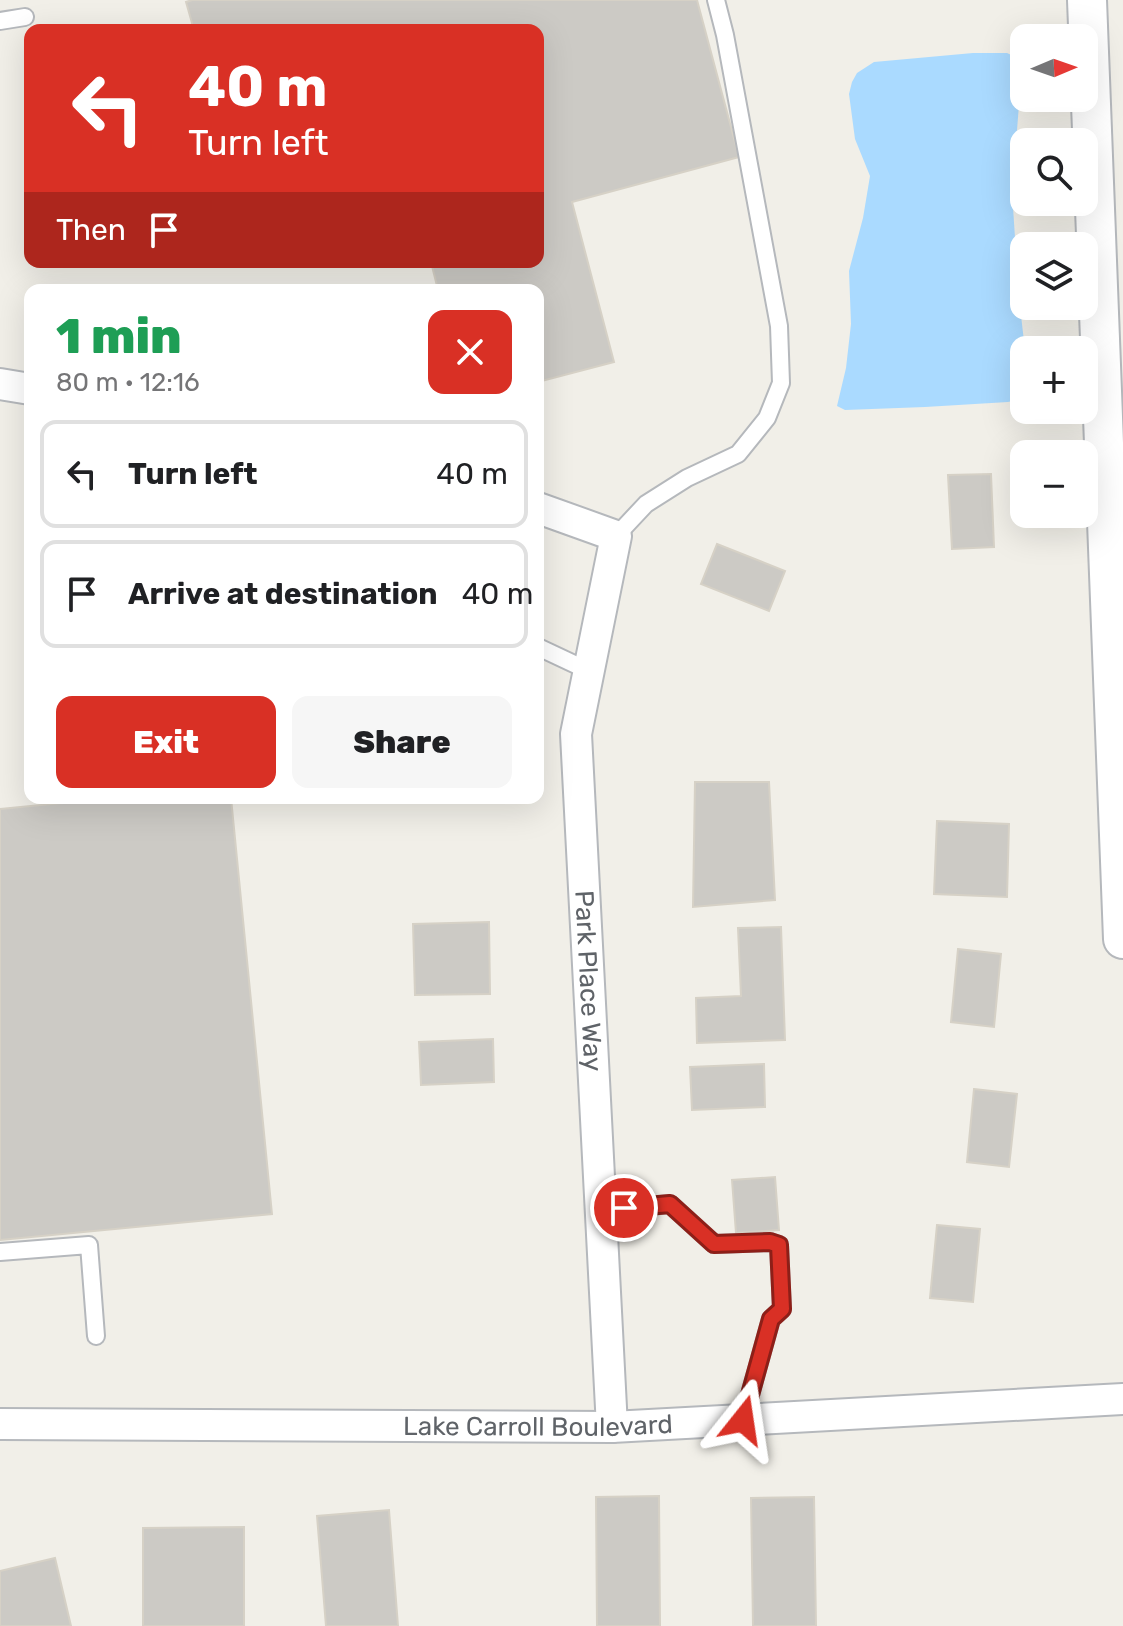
<!DOCTYPE html>
<meta charset="utf-8">
<style>
body{margin:0;font-family:Rubik,sans-serif;background:#f6f6f6;color:#202124;height:100vh;display:flex;flex-direction:column;font-size:30px;white-space:nowrap}
*{box-sizing:border-box;margin:0}
p{font-size:26px;color:#757577}
.icon{flex:none;width:44px;height:44px;fill:none;stroke:currentColor;stroke-width:2;stroke-linecap:round;stroke-linejoin:round}
.map{position:relative;flex:1;overflow:hidden}
.details{position:absolute;left:24px;top:284px;width:520px;height:520px;display:flex;flex-direction:column;background:#fff;border-radius:16px;box-shadow:0 8px 32px #0002}
.details>*{flex:none}
.guide{position:absolute;left:24px;top:24px;width:520px;height:244px;border-radius:16px;box-shadow:0 8px 32px #0002;background:#d93025;color:#fff;overflow:hidden}
.needle{width:52px;rotate:88deg}
.tools{position:absolute;left:1010px;top:24px;display:grid;gap:16px}
.tools a{display:grid;place-items:center;width:88px;height:88px;border-radius:16px;background:#fff;box-shadow:0 8px 32px #0002;font-size:40px}
.pin{position:absolute;display:grid;place-items:center;width:68px;height:68px;color:#fff;margin:-34px;border:4px solid #fff;border-radius:50%;box-shadow:0 2px 8px #0007}
.me{position:absolute;width:88px;margin:-44px;rotate:15deg;stroke-linejoin:round;filter:drop-shadow(0 0 6px #0008)}
.turn{display:flex;align-items:center;gap:28px;height:168px;padding:0 32px;font-size:36px}
.turn .icon{width:104px;height:104px;stroke-width:2.5}
.turn b{display:block;font-size:56px;line-height:68px}
.then{display:flex;align-items:center;height:76px;padding:0 32px;background:#0003;gap:16px;font-size:30px}
.round{display:grid;place-items:center;flex:none;width:84px;height:84px;border-radius:16px;background:#f6f6f6}
.summary{display:flex;align-items:center;justify-content:space-between;height:136px;padding:0 32px}
h1{font-size:48px;font-weight:800;line-height:60px;color:#1e9e55}
.button{display:flex;gap:16px;margin-top:auto;padding:16px 32px}
.button a{flex:1;height:92px;border-radius:16px;background:#d93025;color:#fff;font-size:32px;font-weight:800;line-height:92px;text-align:center}
.button a+a{background:#f6f6f6;color:#202124}
ul{padding:0;list-style:none}
li{display:flex;align-items:center;gap:24px;height:108px;margin:0 16px 12px;padding:0 16px;border:4px solid #e0e0e0;border-radius:16px}
li div{flex:1}
li b{display:block;font-size:30px}
li em{font-style:normal}
.map>svg:first-child{display:block}
</style>
<div class="map">
<svg width="1123" height="1626" viewBox="0 0 1123 1626">
<rect width="100%" height="100%" fill="#f1efe8"/>
<!-- water -->
<polygon fill="#aadaff" points="973,53 1007,53 1018,58 1021,80 1012,192 1019,298 1025,350 1024,394 1017,400 1008,402 925,407 845,410 837,406 846,368 851,324 849,271 863,218 870,176 855,139 849,94 852,82 857,73 874,62"/>
<!-- building -->
<g fill="#cccac5" stroke="#d6d1c6" stroke-width="2">
<polygon points="192,0 697,0 739,157 572,202 614,362 538,382 538,290 438,290 431,262 538,262 538,30 194,30 186,2"/>
<polygon points="991,474 994,547 952,549 948,475"/>
<polygon points="717,544 785,571 769,611 701,584"/>
<polygon points="695,782 769,782 775,900 693,907"/>
<polygon points="112,798 231,798 272,1214 0,1240 0,809"/>
<polygon points="937,821 1009,824 1007,897 934,894"/>
<polygon points="489,922 490,994 415,995 413,924"/>
<polygon points="781,927 785,1040 697,1043 696,998 741,996 738,928"/>
<polygon points="958,949 1001,954 994,1027 951,1022"/>
<polygon points="493,1039 494,1082 421,1085 419,1042"/>
<polygon points="764,1064 765,1107 692,1110 690,1067"/>
<polygon points="974,1089 1017,1094 1009,1167 967,1162"/>
<polygon points="775,1177 779,1230 736,1233 732,1180"/>
<polygon points="937,1225 980,1229 973,1302 930,1298"/>
<polygon points="659,1496 660,1626 597,1626 596,1497"/>
<polygon points="814,1497 816,1626 753,1626 751,1498"/>
<polygon points="389,1510 398,1626 326,1626 317,1516"/>
<polygon points="244,1527 244,1626 143,1626 143,1528"/>
<polygon points="55,1558 71,1626 0,1626 0,1571"/>
</g>
<g fill="none" stroke-linecap="round" stroke-linejoin="round">
<!-- service casing -->
<g stroke="#b5b8bc" stroke-width="20">
<g id="service">
<polyline points="0,21 25,17"/>
<polyline points="616,536 646,504 687,478 738,454 767,418 781,383 779,326 725,35 716,0"/>
<polyline points="538,647 589,671"/>
<polyline points="601,1211 670,1204 714,1244 770,1242 779,1245 782,1309 771,1319 743,1420"/>
<polyline points="0,1252 89,1245 96,1336"/>
</g>
</g>
<!-- minor casing -->
<g stroke="#b5b8bc" stroke-width="34">
<g id="minor">
<polyline points="0,384 30,389"/>
<path id="s1" d="M 538,508 L 616,536 L 576,734 L 612,1427"/>
<path id="s2" d="M 0,1424 L 612,1427 L 1123,1399"/>
</g>
</g>
<!-- tertiary casing -->
<g stroke="#b5b8bc" stroke-width="42">
<polyline id="tertiary" points="1087,0 1123,939"/>
</g>
<!-- service -->
<use href="#service" stroke="#fff" stroke-width="16"/>
<!-- minor -->
<use href="#minor" stroke="#fff" stroke-width="30"/>
<!-- tertiary -->
<use href="#tertiary" stroke="#fff" stroke-width="38"/>
</g>
<g fill="none" stroke-linecap="round" stroke-linejoin="round">
<!-- route casing -->
<g stroke="#8d1f18" stroke-width="20">
<polyline id="route" points="624,1208 670,1204 714,1244 770,1242 779,1245 782,1309 771,1319 743,1420"/>
</g>
<!-- route -->
<use href="#route" stroke="#d93025" stroke-width="14"/>
</g>
<g text-anchor="middle" dominant-baseline="central" stroke-width="8" stroke-linejoin="round" paint-order="stroke">
<!-- street labels -->
<g font-size="26" fill="#5f6368" stroke="#fff">
<text stroke="none"><textPath href="#s1" startOffset="532">Park Place Way</textPath></text>
<text stroke="none"><textPath href="#s2" startOffset="538">Lake Carroll Boulevard</textPath></text>
</g>
</g>
</svg>
<div class="tools">
<a><svg class="needle" viewBox="-14 -14 28 28"><path d="M0-13l5 13h-10z" fill="#e53935"/><path d="M0 13l5-13h-10z" fill="#757577"/></svg></a>
<a><svg class="icon" aria-label="search" viewBox="0 0 24 24"><circle cx="10" cy="10" r="6"/><path d="M15 15l6 6"/></svg></a>
<a><svg class="icon" aria-label="layers" viewBox="0 0 24 24"><path d="M12 4l9 5-9 5-9-5zM3 14l9 5 9-5"/></svg></a>
<a>+</a>
<a>−</a>
</div>
<div class="pin" style="left:624px;top:1208px;background:#d93025"><svg class="icon" aria-label="arrive" viewBox="0 0 24 24"><path d="M6 21V4h12l-3 4 3 4H6"/></svg></div>
<svg class="me" style="left:743px;top:1420px" viewBox="-20 -20 40 40"><path d="M0-17L14 15 0 8-14 15z" fill="#d93025" stroke="#fff" stroke-width="4"/></svg>
<div class="guide">
<div class="turn"><svg class="icon" aria-label="left" viewBox="0 0 24 24"><path d="M17 20v-9H6M10 6l-5 5 5 5"/></svg><div><b>40 m</b>Turn left</div></div>
<div class="then">Then<svg class="icon" aria-label="arrive" viewBox="0 0 24 24"><path d="M6 21V4h12l-3 4 3 4H6"/></svg></div>
</div>
<section class="details">
<div class="summary"><div><h1>1 min</h1><p>80 m · 12:16</p></div><a class="round" style="background:#d93025;color:#fff"><svg class="icon" aria-label="close" viewBox="0 0 24 24"><path d="M6 6l12 12M18 6L6 18"/></svg></a></div>
<ul>
<li><svg class="icon" aria-label="left" viewBox="0 0 24 24"><path d="M17 20v-9H6M10 6l-5 5 5 5"/></svg><div><b>Turn left</b></div><em>40 m</em></li>
<li><svg class="icon" aria-label="arrive" viewBox="0 0 24 24"><path d="M6 21V4h12l-3 4 3 4H6"/></svg><div><b>Arrive at destination</b></div><em>40 m</em></li>
</ul>
<div class="button"><a>Exit</a><a>Share</a></div>
</section>
</div>
